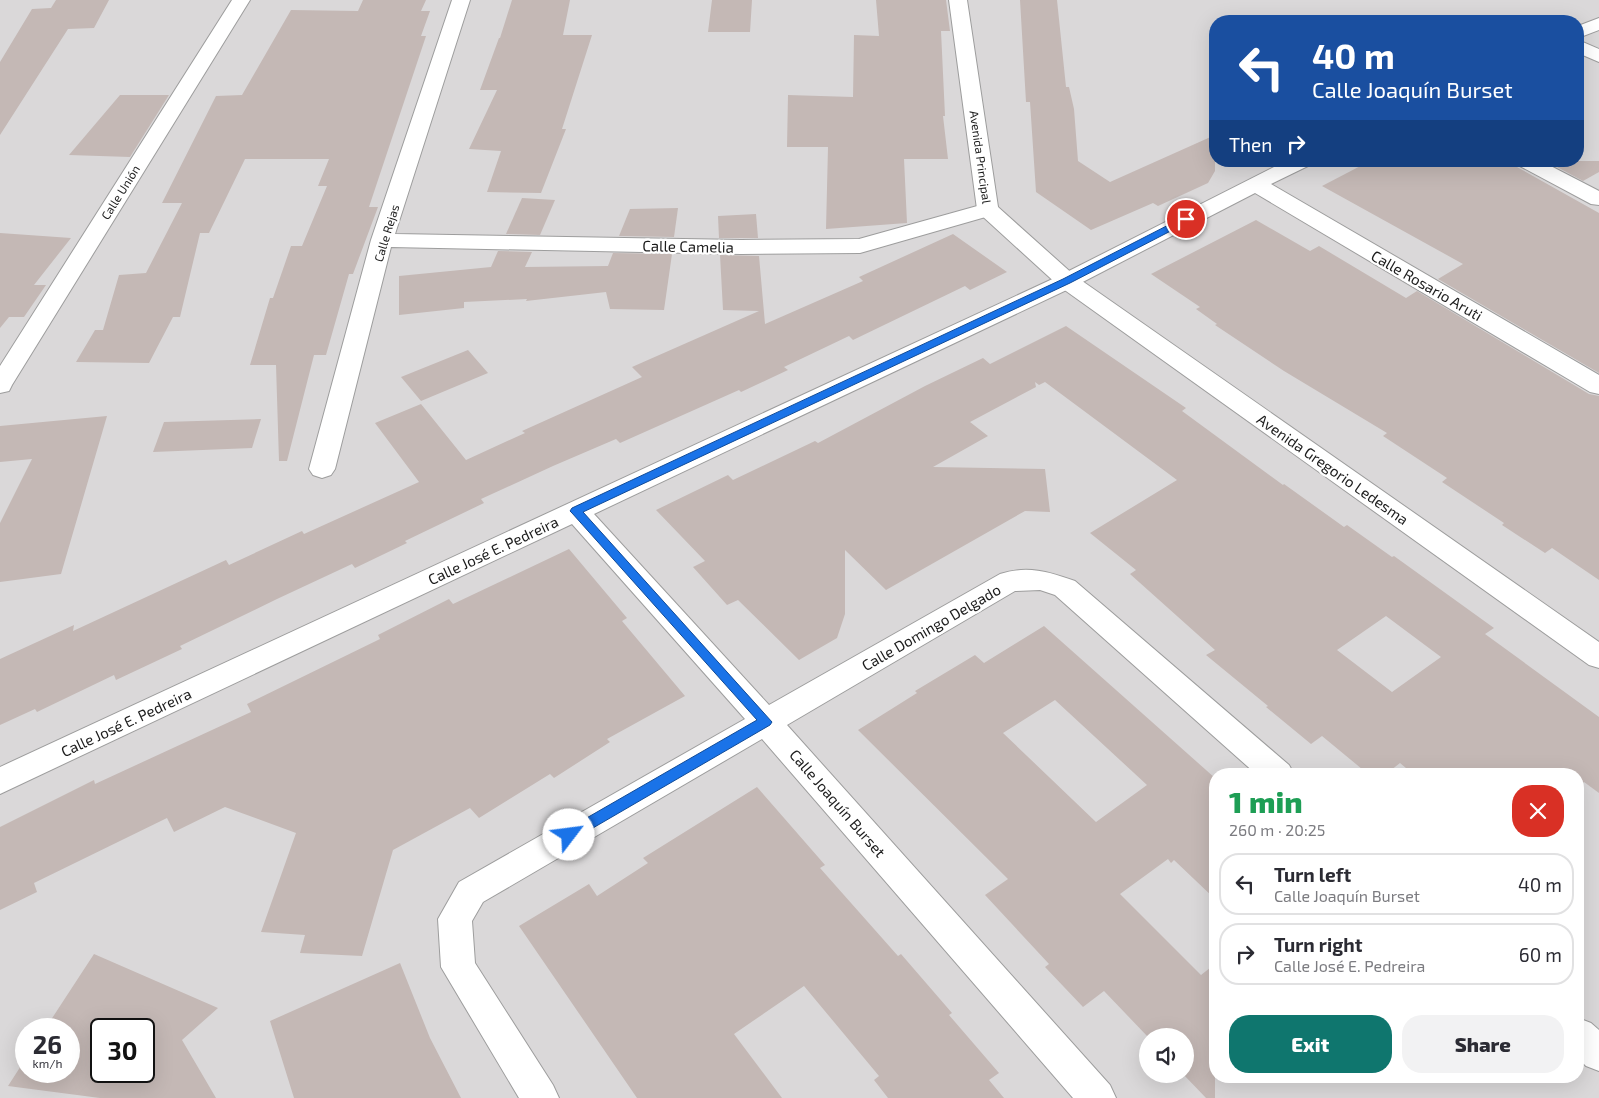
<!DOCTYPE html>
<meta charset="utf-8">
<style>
body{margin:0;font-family:"Exo 2",sans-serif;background:#f2f2f3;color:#2b2b33;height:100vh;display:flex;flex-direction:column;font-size:19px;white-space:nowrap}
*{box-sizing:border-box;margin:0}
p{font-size:16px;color:#7c7c81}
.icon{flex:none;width:28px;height:28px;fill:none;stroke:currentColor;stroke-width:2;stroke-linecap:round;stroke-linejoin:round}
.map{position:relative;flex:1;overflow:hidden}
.drawer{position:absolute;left:1209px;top:768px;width:375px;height:315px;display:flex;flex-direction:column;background:#fff;border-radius:20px;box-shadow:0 5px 20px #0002}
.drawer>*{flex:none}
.guide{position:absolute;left:1209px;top:15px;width:375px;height:152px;border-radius:20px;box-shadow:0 5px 20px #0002;background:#1a4fa0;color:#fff;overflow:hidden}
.fabs{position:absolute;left:1139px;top:1028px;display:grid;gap:10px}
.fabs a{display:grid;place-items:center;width:55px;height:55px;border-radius:50%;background:#fff;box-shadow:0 5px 20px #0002;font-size:25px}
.speed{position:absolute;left:15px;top:1018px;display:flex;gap:10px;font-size:25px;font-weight:700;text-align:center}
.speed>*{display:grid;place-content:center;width:65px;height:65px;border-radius:50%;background:#fff;box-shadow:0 5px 20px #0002;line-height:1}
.speed small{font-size:12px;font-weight:400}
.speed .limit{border:2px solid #111;border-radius:8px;background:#fff;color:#111}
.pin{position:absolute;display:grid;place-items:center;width:42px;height:42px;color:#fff;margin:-21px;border:2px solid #fff;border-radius:50%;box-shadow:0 1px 5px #0007}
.me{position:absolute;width:55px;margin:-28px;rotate:60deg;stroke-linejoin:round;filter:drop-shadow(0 0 4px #0008)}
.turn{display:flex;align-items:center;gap:18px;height:105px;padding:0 20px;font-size:22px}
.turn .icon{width:65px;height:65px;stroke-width:2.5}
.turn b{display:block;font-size:35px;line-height:42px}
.then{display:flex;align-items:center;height:48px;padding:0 20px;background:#0003;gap:10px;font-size:19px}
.round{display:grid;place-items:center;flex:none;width:52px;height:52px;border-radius:20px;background:#f2f2f3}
.overview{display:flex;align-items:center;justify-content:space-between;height:85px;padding:0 20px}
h1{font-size:30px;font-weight:800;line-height:38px;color:#1e9e55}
.action{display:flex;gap:10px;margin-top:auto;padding:10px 20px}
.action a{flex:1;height:58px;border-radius:20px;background:#0f766e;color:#fff;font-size:20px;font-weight:800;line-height:58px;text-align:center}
.action a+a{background:#f2f2f3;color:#2b2b33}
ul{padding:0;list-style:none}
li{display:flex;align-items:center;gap:15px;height:62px;margin:0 10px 8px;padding:0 10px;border:2px solid #e1e1e2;border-radius:20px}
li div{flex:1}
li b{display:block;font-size:19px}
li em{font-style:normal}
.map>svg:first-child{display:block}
</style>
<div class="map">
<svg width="1599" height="1098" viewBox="0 0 1599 1098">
<rect width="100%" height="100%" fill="#ede7e1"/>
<!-- residential -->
<path fill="#dad8d9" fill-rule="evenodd" d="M 0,0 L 1599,0 L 1599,1098 L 0,1098 ZM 1215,21 L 1578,21 L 1578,161 L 1215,161 ZM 1215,774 L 1578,774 L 1578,1076 L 1215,1076 ZM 26,1029 L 69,1029 L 69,1071 L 26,1071 ZM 101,1029 L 144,1029 L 144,1071 L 101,1071 ZM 1148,1036 L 1185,1036 L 1185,1074 L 1148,1074 Z"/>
<!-- building -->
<g fill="#c4b8b5" fill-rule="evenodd">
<polygon points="56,0 109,0 94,28 68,29 0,135 0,62 32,9 51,8"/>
<polygon points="363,0 426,0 421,11 430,11 421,36 426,36 369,207 378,207 353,274 349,274 326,355 314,355 287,461 279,461 276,365 250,365 270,298 273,298 291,246 302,246 327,186 318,186 329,159 245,159 209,233 200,233 180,317 173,317 149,363 76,362 95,330 103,330 119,275 146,273 182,203 162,203 216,96 242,95 291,10 358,11"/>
<polygon points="512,0 570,0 563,35 592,35 562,129 566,129 541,193 487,192 501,151 469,149 497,90 480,90 499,38 500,38"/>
<polygon points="712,0 752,0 750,32 708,32"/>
<polygon points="876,0 946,0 950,31 941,31 945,116 943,116 948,159 904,159 907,223 826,229 828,147 787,147 788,95 853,97 854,35 879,36"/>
<polygon points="1020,0 1057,0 1066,87 1069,87 1074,109 1078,161 1110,182 1215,135 1215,171 1208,183 1158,206 1153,203 1091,230 1036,192 1030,102 1026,102"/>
<polygon points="120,95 169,95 130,157 69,155"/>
<polygon points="1370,161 1513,161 1517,167 1599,213 1599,373 1438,279 1463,264 1322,186"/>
<polygon points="1546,161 1599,161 1599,172 1583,181"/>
<polygon points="522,198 555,200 540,235 506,234"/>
<polygon points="678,208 674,237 619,236 630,209"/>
<polygon points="756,214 758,238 719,238 718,216"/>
<polygon points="1256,220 1310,251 1319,246 1406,298 1417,291 1589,394 1599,396 1599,580 1552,548 1545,553 1502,525 1504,523 1442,482 1447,478 1383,436 1387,433 1284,371 1215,325 1217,324 1196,309 1200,307 1151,274"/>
<polygon points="0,233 71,238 34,285 46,285 24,317 9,317 0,328"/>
<polygon points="953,234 1007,272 970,290 965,286 853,340 849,336 784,367 788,370 741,392 739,390 620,443 616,439 553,466 481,499 484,503 405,541 407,543 355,568 352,564 277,599 180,646 182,649 116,680 114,675 37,712 35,709 0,725 0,659 74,625 73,631 226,560 229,565 302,531 304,534 419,482 375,423 421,404 466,460 525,433 522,431 642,377 632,367 759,311 723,310 720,255 759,256 765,324 863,281 859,277"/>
<polygon points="498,251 532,252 525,267 608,266 613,253 672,254 664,310 610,309 606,292 526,301 527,299 464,302 464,308 399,315 399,276 491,267"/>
<path d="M 1066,326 L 1186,408 L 1182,411 L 1283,485 L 1284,484 L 1344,527 L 1347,525 L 1392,557 L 1394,556 L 1494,628 L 1485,634 L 1599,717 L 1599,793 L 1584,782 L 1580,785 L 1578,783 L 1578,774 L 1413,774 L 1400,763 L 1386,774 L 1368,774 L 1322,736 L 1311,744 L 1266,707 L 1268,706 L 1206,655 L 1215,650 L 1130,574 L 1136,570 L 1090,533 L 1177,480 L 1045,382 L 1039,385 L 1035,382 L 1036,387 L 970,422 L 988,436 L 933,467 L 1045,469 L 1050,512 L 1025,511 L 886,590 L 845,550 L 845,614 L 837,638 L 799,660 L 738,600 L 727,605 L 693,567 L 705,561 L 656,510 L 728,475 L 733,480 L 815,441 L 818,443 L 925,386 L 983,358 L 990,364 ZM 1386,616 L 1441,657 L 1392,692 L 1337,650 Z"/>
<polygon points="468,350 488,373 421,401 401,377"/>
<polygon points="107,416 61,574 0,582 0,523 32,459 0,462 0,426"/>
<polygon points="261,419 252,448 153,452 164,422"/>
<polygon points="569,549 627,618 622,621 685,696 607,739 610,742 554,778 550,774 479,818 470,808 393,850 362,956 300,953 305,935 261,932 296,833 225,807 174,832 167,818 34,883 37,892 0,910 0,827 94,780 95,784 251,712 247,704 380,639 378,635 449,599 453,604"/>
<path d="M 1044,626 L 1215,778 L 1215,899 L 1174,860 L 1171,863 L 1168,859 L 1120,894 L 1201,975 L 1215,964 L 1215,1098 L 1206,1098 L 1183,1074 L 1185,1074 L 1185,1036 L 1148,1037 L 1104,991 L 1083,1007 L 1045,967 L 1049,964 L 985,895 L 1008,879 L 858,730 L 917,693 L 915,691 L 975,655 L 984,663 ZM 1055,700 L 1147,785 L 1096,822 L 1003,733 Z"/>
<polygon points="757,787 825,865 820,868 898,956 901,954 952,1013 949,1015 999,1073 989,1080 1004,1098 888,1098 874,1080 879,1076 804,986 734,1034 782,1098 637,1098 519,926 589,884 597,896 648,863 643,858"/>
<path d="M 94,954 L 218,1008 L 182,1040 L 216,1098 L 100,1098 L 8,1086 L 26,1058 L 26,1071 L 69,1071 L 69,1029 L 45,1029 ZM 101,1029 L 144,1029 L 144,1071 L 101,1071 Z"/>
<polygon points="400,963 430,1038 461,1098 294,1098 270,1021"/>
</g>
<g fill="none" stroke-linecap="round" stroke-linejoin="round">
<!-- minor casing -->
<g stroke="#9d9d9d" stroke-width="2">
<g id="minor">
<polygon points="232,0 250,0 12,385 9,391 0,393 0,366"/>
<polygon points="452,0 470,0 395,234 741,240 859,239 988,203 996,204 999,209 996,214 860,253 741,254 391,247 335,469 331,475 322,478 313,475 309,469 371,240"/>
<polygon points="1599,18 1599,30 1578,38 1578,26"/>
<polygon points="1578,40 1599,49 1599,62 1578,53"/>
<path d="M 1286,161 L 1313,161 L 1310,165 L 1271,184 L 1599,375 L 1599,394 L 1590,392 L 1255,193 L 1075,286 L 594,514 L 769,705 L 1000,574 C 1028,565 1049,572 1075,581 L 1289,765 L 1294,774 L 1256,774 L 1055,595 L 1040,590 L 1015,591 L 787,725 L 1110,1085 L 1116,1098 L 1073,1098 L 762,739 L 483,902 L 472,921 L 475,963 L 553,1085 L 559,1098 L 519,1098 L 441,967 L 438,919 L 459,882 L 745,719 L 572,524 L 0,794 L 0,767 L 1059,276 Z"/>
<polygon points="1515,161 1541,161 1599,191 1599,205 1591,204 1518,165"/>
<polygon points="1578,1018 1591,1023 1599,1030 1599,1071 1586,1066 1578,1058"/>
</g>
</g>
<!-- tertiary casing -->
<g stroke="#9d9d9d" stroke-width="2">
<polygon id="tertiary" points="949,0 967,0 998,207 1075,276 1599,642 1599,668 1589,665 1059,286 980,214 977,209"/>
</g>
<!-- minor -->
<use href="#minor" fill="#fff" fill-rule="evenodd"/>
<!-- tertiary -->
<use href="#tertiary" fill="#fff" fill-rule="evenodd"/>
</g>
<!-- route -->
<polygon fill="#1a73e8" stroke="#114b97" points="1186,216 1191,219 1190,221 1070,283 583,512 772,722 770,725 574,839 569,841 564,839 562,835 564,831 757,720 572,513 570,511 572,508 1063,279"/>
<g text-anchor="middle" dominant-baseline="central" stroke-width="4.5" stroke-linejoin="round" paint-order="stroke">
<!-- far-street labels -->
<g font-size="12" fill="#1c1c1c" stroke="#fff">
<text transform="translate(981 157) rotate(82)">Avenida Principal</text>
<text transform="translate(120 192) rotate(-58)">Calle Unión</text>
<text transform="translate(386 233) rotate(-73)">Calle Rejas</text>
</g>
<!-- street labels -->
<g font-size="15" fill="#1c1c1c" stroke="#fff">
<text transform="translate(688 246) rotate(1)">Calle Camelia</text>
<text transform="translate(1427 285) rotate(30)">Calle Rosario Aruti</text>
<text transform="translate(1333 469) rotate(35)">Avenida Gregorio Ledesma</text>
<text transform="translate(493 550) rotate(-25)">Calle José E. Pedreira</text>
<text transform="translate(931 627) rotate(-30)">Calle Domingo Delgado</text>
<text transform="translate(126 722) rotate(-25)">Calle José E. Pedreira</text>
<text transform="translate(838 803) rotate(49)">Calle Joaquín Burset</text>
</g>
</g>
</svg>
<div class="fabs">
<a><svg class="icon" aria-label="sound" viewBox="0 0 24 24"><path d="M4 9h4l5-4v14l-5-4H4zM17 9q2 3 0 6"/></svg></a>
</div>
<div class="speed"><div>26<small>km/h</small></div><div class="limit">30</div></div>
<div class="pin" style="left:1186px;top:219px;background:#d93025"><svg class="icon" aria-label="arrive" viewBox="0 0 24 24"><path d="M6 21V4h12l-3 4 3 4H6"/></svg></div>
<svg class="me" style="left:569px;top:835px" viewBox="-20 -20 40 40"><circle r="19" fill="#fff"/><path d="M0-13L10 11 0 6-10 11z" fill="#1a73e8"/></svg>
<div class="guide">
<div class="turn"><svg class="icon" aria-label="left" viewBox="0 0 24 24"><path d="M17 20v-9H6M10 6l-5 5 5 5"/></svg><div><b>40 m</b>Calle Joaquín Burset</div></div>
<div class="then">Then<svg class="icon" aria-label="right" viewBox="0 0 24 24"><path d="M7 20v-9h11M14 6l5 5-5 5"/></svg></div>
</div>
<section class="drawer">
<div class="overview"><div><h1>1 min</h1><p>260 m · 20:25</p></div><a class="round" style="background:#d93025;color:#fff"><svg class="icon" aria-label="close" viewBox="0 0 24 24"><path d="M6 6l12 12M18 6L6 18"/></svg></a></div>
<ul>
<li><svg class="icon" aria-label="left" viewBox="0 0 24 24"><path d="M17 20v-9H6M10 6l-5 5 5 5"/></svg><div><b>Turn left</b><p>Calle Joaquín Burset</p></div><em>40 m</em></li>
<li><svg class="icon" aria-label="right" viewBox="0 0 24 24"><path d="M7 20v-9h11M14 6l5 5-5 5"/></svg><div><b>Turn right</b><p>Calle José E. Pedreira</p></div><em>60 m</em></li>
</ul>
<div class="action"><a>Exit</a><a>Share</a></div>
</section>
</div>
